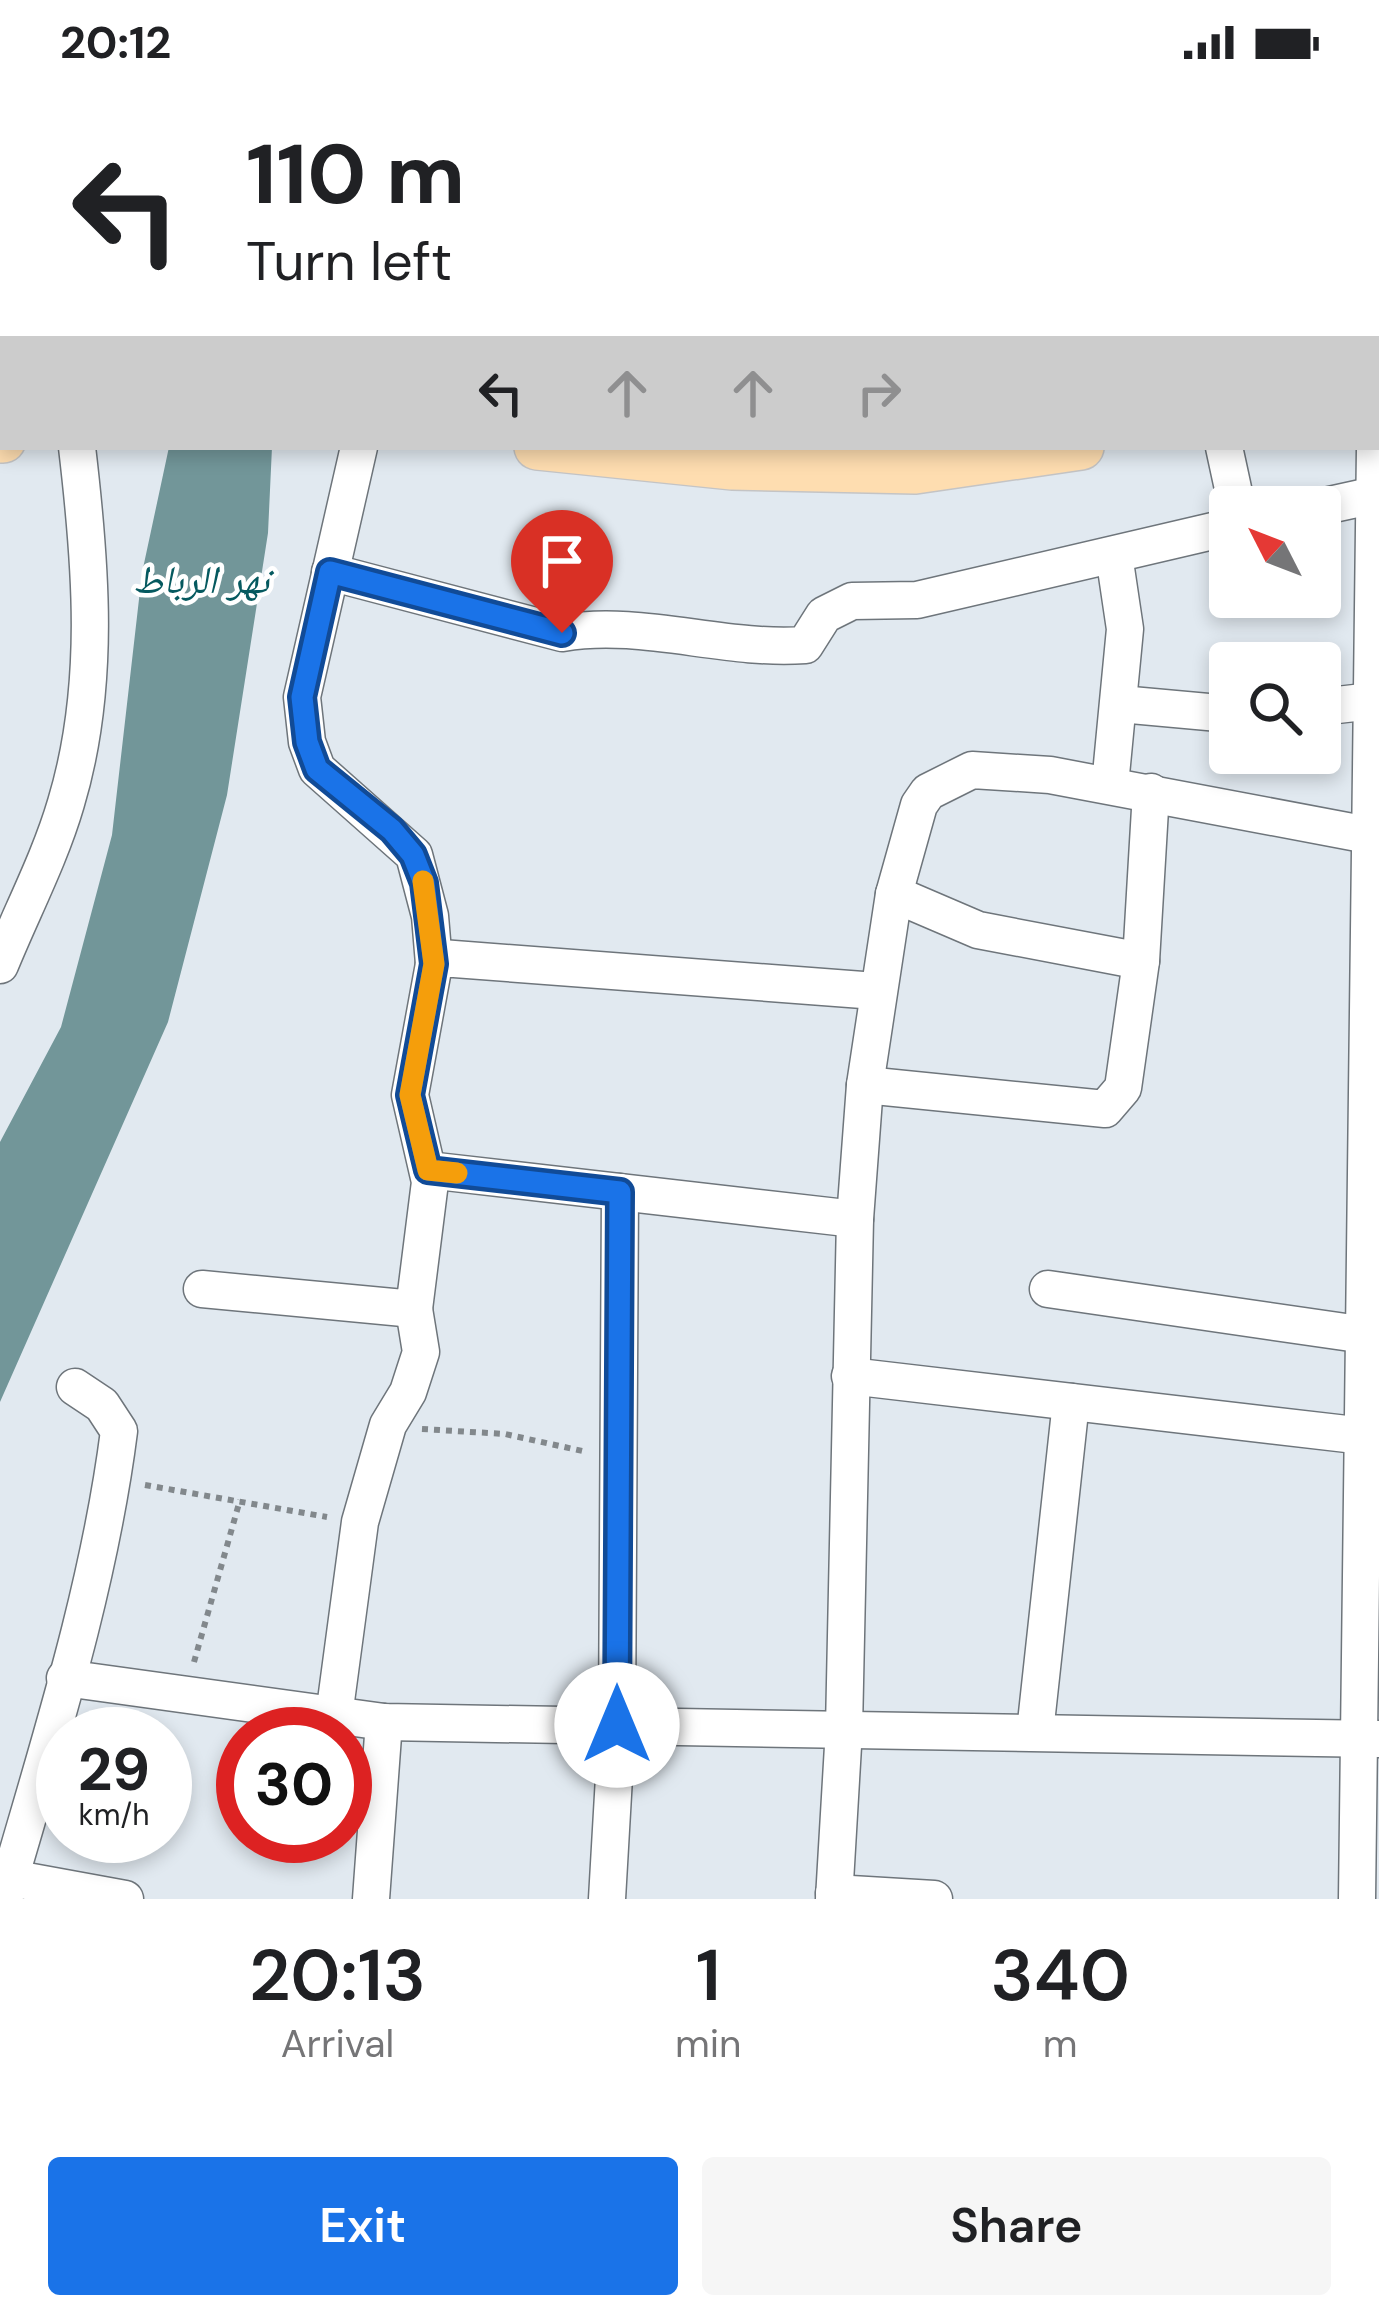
<!DOCTYPE html>
<meta charset="utf-8">
<style>
body{margin:0;font-family:"DM Sans","Noto Naskh Arabic",sans-serif;background:#f6f6f6;color:#202124;height:100vh;display:flex;flex-direction:column;font-size:45px;white-space:nowrap}
*{box-sizing:border-box;margin:0}
p{font-size:39px;color:#757577}
.icon{flex:none;width:66px;height:66px;fill:none;stroke:currentColor;stroke-width:2;stroke-linecap:round;stroke-linejoin:round}
.map{position:relative;height:1815px;overflow:hidden}
.panel{display:flex;flex-direction:column;background:#fff;flex:1}
.panel>*{flex:none}
.hud{position:absolute;left:0px;top:0px;width:1380px;height:366px;box-shadow:0 6px 18px #0003;background:#fff;color:#202124;overflow:hidden}
.needle{width:78px;rotate:312deg}
.fabs{position:absolute;left:1209px;top:402px;display:grid;gap:24px}
.fabs a{display:grid;place-items:center;width:132px;height:132px;border-radius:12px;background:#fff;box-shadow:0 6px 18px #0003;font-size:60px}
.speed{position:absolute;left:36px;top:1623px;display:flex;gap:24px;font-size:60px;font-weight:700;text-align:center}
.speed>*{display:grid;place-content:center;width:156px;height:156px;border-radius:50%;background:#fff;box-shadow:0 6px 18px #0003;line-height:1}
.speed small{font-size:30px;font-weight:400}
.speed .limit{border:18px solid #d22;background:#fff;color:#111}
.pin{position:absolute;display:grid;place-items:center;width:102px;height:102px;color:#fff;margin:-123px -51px;border-radius:50% 50% 50% 0;rotate:-45deg;box-shadow:0 0 12px #0007}
.pin .icon{rotate:45deg}
.me{position:absolute;width:132px;margin:-66px;rotate:0deg;stroke-linejoin:round;filter:drop-shadow(0 0 9px #0008)}
.turn{display:flex;align-items:center;gap:42px;height:252px;padding:0 48px;font-size:54px}
.turn .icon{width:156px;height:156px;stroke-width:2.5}
.turn b{display:block;font-size:84px;line-height:102px}
.lanes{display:flex;align-items:center;height:114px;padding:0 48px;background:#0003;justify-content:center;gap:60px;direction:ltr}
.lanes .off{opacity:.35}
.eta{display:flex;justify-content:space-evenly;align-items:center;height:204px;text-align:center}
.eta b{font-size:72px;font-weight:600;line-height:84px}
.primary-button{display:flex;gap:24px;margin-top:auto;padding:24px 48px}
.primary-button a{flex:1;height:138px;border-radius:12px;background:#1a73e8;color:#fff;font-size:48px;font-weight:600;line-height:138px;text-align:center}
.primary-button a+a{background:#f6f6f6;color:#202124}
.status{display:flex;justify-content:space-between;align-items:center;height:84px;padding:0 60px;background:#fff;direction:ltr}
.status svg{height:33px;fill:currentColor}
.map>svg:first-child{display:block}
</style>
<div class="status"><b>20:12</b><svg viewBox="0 0 49 12"><path d="M0 12V9h3v3zM5 12V6h3v6zM10 12V3h3v9zM15 12V0h3v12zM26 1h20v11H26zM47 4h2v5h-2z"/></svg></div>
<div class="map">
<svg width="1379" height="1815" viewBox="0 0 1379 1815">
<rect width="100%" height="100%" fill="#e1e9f0"/>
<!-- water -->
<polygon fill="#729699" points="169,363 272,363 268,449 227,711 168,938 0,1318 0,1058 61,943 112,751 142,489"/>
<g fill="none" stroke-linecap="round" stroke-linejoin="round">
<!-- minor casing -->
<g stroke="#6e757b" stroke-width="39">
<g id="minor">
<polyline points="73,0 73,3"/>
<polyline points="332,0 332,3"/>
<polyline points="692,0 693,3"/>
<polyline points="891,0 892,3"/>
<polyline points="359,363 302,613 307,658 317,685 414,771 430,832 434,880"/>
<polyline points="1224,363 1237,423"/>
<polyline points="1320,423 1379,410"/>
<path d="M 330,488 L 562,549 C 641,535 724,567 805,561 L 824,531 L 852,517 L 917,516 L 1230,443"/>
<polyline points="1120,620 1230,630"/>
<polyline points="1320,623 1372,617"/>
<polyline points="1110,701 1125,545 1114,471"/>
<polyline points="894,810 978,846 1141,877"/>
<path d="M 0,881 C 22,827 50,774 66,719 C 101,603 91,481 77,363"/>
<polyline points="865,1001 1105,1025 1123,1004 1141,877 1151,708"/>
<polyline points="428,1086 855,1135"/>
<polyline points="202,1205 414,1225 430,1098 410,1011 434,880 441,874 876,907"/>
<polyline points="1048,1205 1379,1253"/>
<polyline points="850,1292 1364,1352"/>
<polyline points="65,1594 384,1638 1379,1655"/>
<polyline points="334,1632 360,1438 388,1341 408,1308 421,1268 414,1225"/>
<polyline points="1035,1648 1071,1318"/>
<polyline points="10,1794 125,1815"/>
<polyline points="834,1809 934,1815"/>
<path d="M 4,1815 C 48,1662 99,1505 119,1347 L 102,1321 L 75,1303"/>
<polyline points="371,1815 384,1638"/>
<polyline points="607,1815 617,1641 620,1108"/>
<polyline points="834,1815 844,1645 855,1135 865,1001 894,810 919,721 928,708 972,686 1050,691 1379,753"/>
<polyline points="1357,1815 1375,363"/>
</g>
</g>
<!-- major casing -->
<g stroke="#c4c4c5" stroke-width="48">
<g id="major">
<polyline points="1377,197 1379,196"/>
<polyline points="0,356 3,356"/>
<polyline points="537,363 732,383 915,387 1081,363"/>
</g>
</g>
<!-- path -->
<g stroke="#82888c" stroke-width="6" stroke-dasharray="6 6" stroke-linecap="butt">
<polyline points="422,1345 505,1350 587,1368"/>
<polyline points="145,1401 327,1433"/>
<polyline points="194,1578 240,1416"/>
</g>
<!-- minor -->
<use href="#minor" stroke="#fff" stroke-width="36"/>
<!-- major -->
<use href="#major" stroke="#feddb0" stroke-width="45"/>
</g>
<g fill="none" stroke-linecap="round" stroke-linejoin="round">
<!-- route casing -->
<g stroke="#114b97" stroke-width="30">
<polyline id="route" points="562,549 330,488 302,613 307,658 317,685 392,746 413,771 424,799 434,880 410,1011 428,1086 620,1108 617,1641"/>
</g>
<!-- route -->
<use href="#route" stroke="#1a73e8" stroke-width="21"/>
<!-- slow -->
<polyline stroke="#f59e0b" stroke-width="21" points="423,797 434,880 410,1011 428,1086 457,1089"/>
</g>
<g text-anchor="middle" dominant-baseline="central" stroke-width="9" stroke-linejoin="round" paint-order="stroke">
<!-- water labels -->
<g font-size="39" font-style="italic" fill="#05595f" stroke="#fff">
<text x="201" y="495">نهر الرباط</text>
</g>
</g>
</svg>
<div class="fabs">
<a><svg class="needle" viewBox="-14 -14 28 28"><path d="M0-13l5 13h-10z" fill="#e53935"/><path d="M0 13l5-13h-10z" fill="#757577"/></svg></a>
<a><svg class="icon" aria-label="search" viewBox="0 0 24 24"><circle cx="10" cy="10" r="6"/><path d="M15 15l6 6"/></svg></a>
</div>
<div class="speed"><div>29<small>km/h</small></div><div class="limit">30</div></div>
<div class="pin" style="left:562px;top:549px;background:#d93025"><svg class="icon" aria-label="arrive" viewBox="0 0 24 24"><path d="M6 21V4h12l-3 4 3 4H6"/></svg></div>
<svg class="me" style="left:617px;top:1641px" viewBox="-20 -20 40 40"><circle r="19" fill="#fff"/><path d="M0-13L10 11 0 6-10 11z" fill="#1a73e8"/></svg>
<div class="hud">
<div class="turn"><svg class="icon" aria-label="left" viewBox="0 0 24 24"><path d="M17 20v-9H6M10 6l-5 5 5 5"/></svg><div><b>110 m</b>Turn left</div></div>
<div class="lanes"><svg class="icon" aria-label="left" viewBox="0 0 24 24"><path d="M17 20v-9H6M10 6l-5 5 5 5"/></svg><svg class="icon off" aria-label="ahead" viewBox="0 0 24 24"><path d="M12 20V5M6 11l6-6 6 6"/></svg><svg class="icon off" aria-label="ahead" viewBox="0 0 24 24"><path d="M12 20V5M6 11l6-6 6 6"/></svg><svg class="icon off" aria-label="right" viewBox="0 0 24 24"><path d="M7 20v-9h11M14 6l5 5-5 5"/></svg></div>
</div>
</div>
<section class="panel">
<div class="eta">
<div><b>20:13</b><p>Arrival</p></div>
<div><b>1</b><p>min</p></div>
<div><b>340</b><p>m</p></div>
</div>
<div class="primary-button"><a>Exit</a><a>Share</a></div>
</section>
